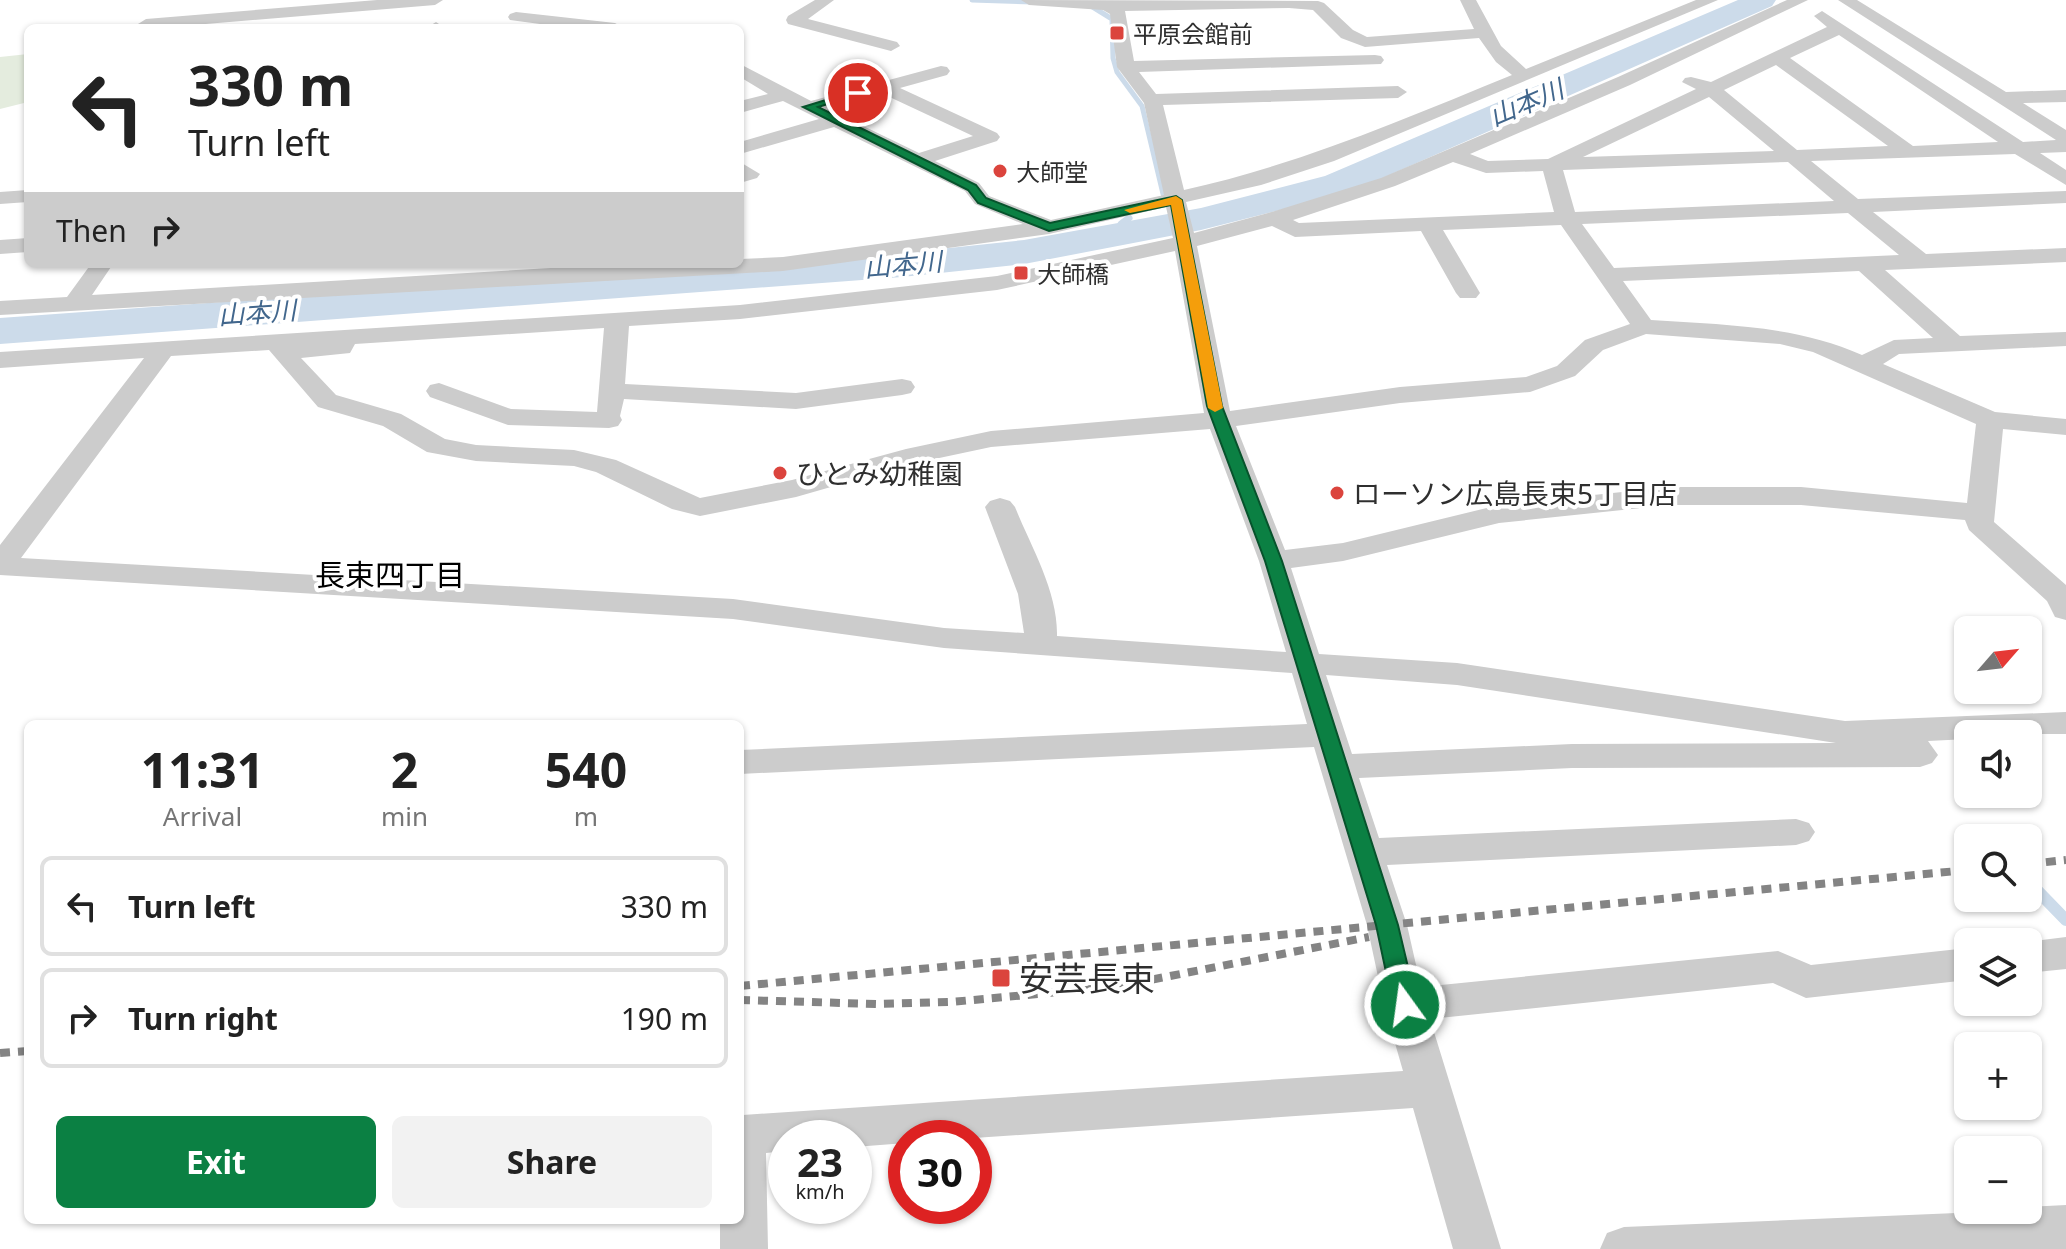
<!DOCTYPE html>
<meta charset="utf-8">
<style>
body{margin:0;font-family:"Noto Sans","Noto Sans JP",sans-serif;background:#f2f2f2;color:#222;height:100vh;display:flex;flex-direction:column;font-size:30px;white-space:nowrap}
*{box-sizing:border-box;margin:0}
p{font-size:26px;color:#767676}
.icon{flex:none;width:44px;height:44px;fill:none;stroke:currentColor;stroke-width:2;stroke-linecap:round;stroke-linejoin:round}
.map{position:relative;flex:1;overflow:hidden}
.side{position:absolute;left:24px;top:720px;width:720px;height:504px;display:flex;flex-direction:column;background:#fff;border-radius:12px;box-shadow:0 2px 6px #0004}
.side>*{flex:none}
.hud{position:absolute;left:24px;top:24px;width:720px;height:244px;border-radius:12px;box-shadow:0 2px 6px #0004;background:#fff;color:#222;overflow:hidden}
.needle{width:52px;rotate:62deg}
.controls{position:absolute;left:1954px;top:616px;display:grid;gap:16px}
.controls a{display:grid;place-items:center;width:88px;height:88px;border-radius:12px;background:#fff;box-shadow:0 2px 6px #0004;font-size:40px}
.speed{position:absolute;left:768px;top:1120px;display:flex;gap:16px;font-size:40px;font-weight:700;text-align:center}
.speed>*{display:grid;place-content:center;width:104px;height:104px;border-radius:50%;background:#fff;box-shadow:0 2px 6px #0004;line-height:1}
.speed small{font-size:20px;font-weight:400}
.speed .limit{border:12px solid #d22;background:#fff;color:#111}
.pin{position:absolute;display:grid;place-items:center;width:68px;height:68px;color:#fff;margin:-34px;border:4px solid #fff;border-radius:50%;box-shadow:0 2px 8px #0007}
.me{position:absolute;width:88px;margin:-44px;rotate:346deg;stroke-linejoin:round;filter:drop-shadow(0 0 6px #0008)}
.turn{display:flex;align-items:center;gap:28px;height:168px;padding:0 32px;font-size:36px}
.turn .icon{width:104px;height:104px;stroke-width:2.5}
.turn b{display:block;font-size:56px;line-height:68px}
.then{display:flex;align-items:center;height:76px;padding:0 32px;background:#0003;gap:16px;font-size:30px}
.eta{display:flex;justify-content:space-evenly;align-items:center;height:136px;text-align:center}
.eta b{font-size:48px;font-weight:700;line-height:56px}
.action{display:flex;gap:16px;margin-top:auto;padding:16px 32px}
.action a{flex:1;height:92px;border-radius:12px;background:#0b8043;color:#fff;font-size:32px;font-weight:700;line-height:92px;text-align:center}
.action a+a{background:#f2f2f2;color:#222}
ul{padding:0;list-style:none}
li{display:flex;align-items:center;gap:24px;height:100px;margin:0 16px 12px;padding:0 16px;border:4px solid #e0e0e0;border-radius:12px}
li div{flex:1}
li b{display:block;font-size:30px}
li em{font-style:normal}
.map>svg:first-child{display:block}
</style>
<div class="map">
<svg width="2066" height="1249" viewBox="0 0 2066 1249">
<rect width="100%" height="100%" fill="#fff"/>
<!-- green -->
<polygon fill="#e4ecde" points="28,54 28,102 0,109 0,57"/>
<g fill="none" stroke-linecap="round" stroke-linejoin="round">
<!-- stream-far2 -->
<g stroke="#ccdbea" stroke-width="5">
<polyline points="972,0 1033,2"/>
<polyline points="1091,6 1112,19 1113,58 1117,72 1142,106 1163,194"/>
</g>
<!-- stream-far1 -->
<polyline stroke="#ccdbea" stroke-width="7" points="1121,234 1121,224 1129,218"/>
<!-- stream -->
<polyline stroke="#ccdbea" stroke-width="12" points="2028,881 2066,920"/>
<!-- river -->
<polygon fill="#ccdbea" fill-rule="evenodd" points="1738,0 1776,0 1772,6 1351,192 1201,230 1024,264 902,277 0,344 0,318 902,253 1024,240 1201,208 1325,176"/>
<!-- minor -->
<g fill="#ccc" fill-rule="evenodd">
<polygon points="377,0 443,0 435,5 158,28 142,28 138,24 146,19"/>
<polygon points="815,0 834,0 808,19 897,42 900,46 891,51 788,24 786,20 788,16"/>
<path d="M 1021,0 L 1318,1 L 1324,3 L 1353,30 L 1367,37 L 1474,29 L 1460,0 L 1476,0 L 1501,46 L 1526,69 L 1696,0 L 1718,0 L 1334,161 L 1261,185 L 1186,202 L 1194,233 L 1268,213 L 1381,178 L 1618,77 L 1787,0 L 1808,0 L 1630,85 L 1470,154 L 1488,161 L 1548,159 L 1696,89 L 1682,82 L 1685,78 L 1691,77 L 1711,82 L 1827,27 L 1814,16 L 1822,11 L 2023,142 L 2056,140 L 1838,0 L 1857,0 L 2006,92 L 2066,90 L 2066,102 L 2023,103 L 2066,130 L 2066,152 L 2040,153 L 2066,170 L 2066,185 L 2015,154 L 1811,161 L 1858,199 L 2066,191 L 2066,203 L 1873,212 L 1926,254 L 2066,248 L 2066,262 L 1885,270 L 1960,336 L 2066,332 L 2066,346 L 1899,354 L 1883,364 L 1995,412 L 2066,419 L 2066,435 L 2003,429 L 1994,522 L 2066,585 L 2066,620 L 2055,617 L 2047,601 L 1969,530 L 1965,520 L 1801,505 L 1670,505 L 1499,523 L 1343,561 L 1291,568 L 1319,654 L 1457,663 L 1845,721 L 2066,712 L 2066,734 L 1968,734 L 1968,739 L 1928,741 L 1938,755 L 1932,763 L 1920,767 L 1572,768 L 1359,778 L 1379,838 L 1796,819 L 1809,823 L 1815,832 L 1809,841 L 1796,845 L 1387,865 L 1407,925 L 1421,987 L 1778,951 L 1811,965 L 1968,948 L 1968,980 L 1806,998 L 1773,983 L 1430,1019 L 1501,1249 L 1453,1249 L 1413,1108 L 974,1138 L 906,1138 L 906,1143 L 854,1147 L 854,1138 L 786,1138 L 786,1151 L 766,1153 L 768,1249 L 720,1249 L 720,1220 L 740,1220 L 740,1117 L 743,1115 L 1403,1071 L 1384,1005 L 1367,925 L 1314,747 L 740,774 L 740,750 L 1307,724 L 1292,673 L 944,648 L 733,619 L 0,575 L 0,545 L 144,358 L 0,368 L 0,352 L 740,305 L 997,276 L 1173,238 L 1166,207 L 1049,234 L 783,271 L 0,315 L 0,301 L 67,297 L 91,264 L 113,264 L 92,295 L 619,264 L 740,264 L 740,259 L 783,257 L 1023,224 L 975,204 L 965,191 L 834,127 L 740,154 L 740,142 L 819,119 L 783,101 L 740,113 L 740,101 L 768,94 L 740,77 L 740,64 L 811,101 L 941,66 L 947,67 L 950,71 L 947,75 L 900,88 L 997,133 L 1000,137 L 997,141 L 935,161 L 979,183 L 989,196 L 1051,220 L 1164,195 L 1144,103 L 1117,67 L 1110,14 L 1103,10 L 1029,5 ZM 1289,8 L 1313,10 L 1341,38 L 1365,47 L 1479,38 L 1496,62 L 1512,75 C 1404,119 1298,165 1184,190 L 1163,105 L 1398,98 L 1407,92 L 1398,86 L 1156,94 L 1139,72 L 1381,64 L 1384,60 L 1381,56 L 1375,55 L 1134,61 L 1125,11 ZM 1839,35 L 1998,142 L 1913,146 L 1790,58 ZM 1776,65 L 1888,146 L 1797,150 L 1724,90 ZM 881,93 L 973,136 L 919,153 L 826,108 ZM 1709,97 L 1774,151 L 1583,157 ZM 1453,162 L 1486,173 L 1543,171 L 1554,212 L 1299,223 L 1293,220 L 1395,186 ZM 1788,162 L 1834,201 L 1575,212 L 1563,170 ZM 1848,213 L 1899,255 L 1614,268 L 1582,224 ZM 1561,225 L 1630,324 L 1585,340 L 1557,366 L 1526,377 L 1400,387 L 1230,411 L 1197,246 L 1272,226 L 1295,237 L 1421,231 L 1456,293 L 1460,298 L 1476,298 L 1480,293 L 1443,230 ZM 1175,251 L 1204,413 L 991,431 L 906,449 L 792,480 L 700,498 L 616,460 L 574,450 L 476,445 L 445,439 L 401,414 L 336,395 L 301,358 L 350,353 L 355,344 L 604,328 L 597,412 L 511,409 L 439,383 L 430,385 L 426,391 L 430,397 L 508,425 L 609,428 L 618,426 L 622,420 L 620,416 L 624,399 L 796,409 L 902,395 L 911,393 L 915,387 L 911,381 L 902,379 L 796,393 L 625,384 L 629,326 L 740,319 L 997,290 ZM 1859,271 L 1933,338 L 1894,340 L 1862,355 C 1795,325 1723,325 1651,320 L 1623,281 ZM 1646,334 L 1780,344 L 1813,352 L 1976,424 L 1967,503 L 1801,487 L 1670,487 L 1499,505 L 1343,543 L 1285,550 L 1236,426 L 1400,403 L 1530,392 L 1575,376 L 1603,350 ZM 269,350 L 318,407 L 383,426 L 427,452 L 476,461 L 574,466 L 596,472 L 672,509 L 700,516 L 796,497 L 911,464 L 991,447 L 1210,429 L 1259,561 L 1286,652 L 1057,636 C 1058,591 1031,547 1015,507 L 1010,501 L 1000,498 L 990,501 L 985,507 L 1018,594 L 1024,633 L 944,628 L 733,599 L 21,558 L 171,356 ZM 1326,675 L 1457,685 L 1836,743 L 1572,744 L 1352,754 Z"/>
<polygon points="516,12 615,23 623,28 570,28 510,20 508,17 510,14"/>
<polygon points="436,22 445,28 428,27"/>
<polygon points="740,162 760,174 757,178 740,183"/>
<polygon points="28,190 28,202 0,204 0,192"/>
<polygon points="28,238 28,252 0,254 0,240"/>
<polygon points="2066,937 2066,969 2028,973 2026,942"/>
<polygon points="2066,1205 2066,1249 1600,1249 1607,1233 1624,1227 2028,1210 2028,1207"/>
</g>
<!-- rail -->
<g stroke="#848484" stroke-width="8" stroke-dasharray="10 8" stroke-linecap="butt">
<polyline points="2028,864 2066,860"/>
<polyline points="740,986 1968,870"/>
<polyline points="740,1000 878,1004 951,1002 1114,987 1369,937"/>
<polyline points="0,1053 28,1051"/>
</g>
</g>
<!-- route -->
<polygon fill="#0b8043" stroke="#07532c" stroke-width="2" points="855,91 864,93 818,107 976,185 986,198 1050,223 1176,196 1182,200 1222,406 1282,561 1398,925 1417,1005 1413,1012 1405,1015 1397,1012 1393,1005 1376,925 1265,561 1207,406 1171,205 1049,231 978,203 968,190 803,107"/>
<!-- slow -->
<polygon fill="#f59e0b" points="1176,196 1182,200 1223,408 1215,412 1208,408 1171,205 1130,213 1124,210"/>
<!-- markers -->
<g fill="#db443d" stroke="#fff" stroke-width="3">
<rect x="1109" y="25" width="16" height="16" rx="4"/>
<circle cx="1000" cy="171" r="8"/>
<rect x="1013" y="265" width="16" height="16" rx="4"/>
<circle cx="780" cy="473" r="8"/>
<circle cx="1337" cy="493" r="8"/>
<rect x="991" y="968" width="20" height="20" rx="4"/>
</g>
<g text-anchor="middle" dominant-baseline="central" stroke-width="8" stroke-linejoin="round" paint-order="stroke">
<!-- far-poi labels -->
<g font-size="24" fill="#2f2f2f" stroke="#fff" text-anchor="start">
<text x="1133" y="33">平原会館前</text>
<text x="1016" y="171">大師堂</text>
<text x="1037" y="273">大師橋</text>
</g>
<!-- far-water labels -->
<g font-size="26" font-style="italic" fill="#42678d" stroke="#fff">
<text transform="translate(1526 102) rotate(-23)">山本川</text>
<text transform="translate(903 264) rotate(-5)">山本川</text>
<text transform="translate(257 312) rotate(-4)">山本川</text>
</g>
<!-- poi labels -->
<g font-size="28" fill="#2f2f2f" stroke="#fff" text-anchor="start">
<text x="796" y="473">ひとみ幼稚園</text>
<text x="1353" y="493">ローソン広島長束5丁目店</text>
</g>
<!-- neighbourhood labels -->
<g font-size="30" fill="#000" stroke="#fff">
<text x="390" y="574">長束四丁目</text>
</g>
<!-- near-poi labels -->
<g font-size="34" fill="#2f2f2f" stroke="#fff" text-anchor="start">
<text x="1019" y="978">安芸長束</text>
</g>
</g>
</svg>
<div class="controls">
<a><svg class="needle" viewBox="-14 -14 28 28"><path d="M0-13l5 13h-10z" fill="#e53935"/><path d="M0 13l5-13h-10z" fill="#767676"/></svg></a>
<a><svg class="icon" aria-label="sound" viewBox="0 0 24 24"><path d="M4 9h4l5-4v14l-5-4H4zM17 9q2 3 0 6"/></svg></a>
<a><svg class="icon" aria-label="search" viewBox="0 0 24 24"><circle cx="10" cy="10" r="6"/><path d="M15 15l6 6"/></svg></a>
<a><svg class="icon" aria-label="layers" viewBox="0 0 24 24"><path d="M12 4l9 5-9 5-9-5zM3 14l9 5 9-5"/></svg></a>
<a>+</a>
<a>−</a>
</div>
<div class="speed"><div>23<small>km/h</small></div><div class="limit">30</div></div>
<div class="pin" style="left:858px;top:93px;background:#d93025"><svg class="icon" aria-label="arrive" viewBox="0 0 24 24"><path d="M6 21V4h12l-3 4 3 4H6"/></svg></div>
<svg class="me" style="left:1405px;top:1005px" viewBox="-20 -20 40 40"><circle r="17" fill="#0b8043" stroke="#fff" stroke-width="3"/><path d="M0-11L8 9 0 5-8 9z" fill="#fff"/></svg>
<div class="hud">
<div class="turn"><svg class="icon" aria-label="left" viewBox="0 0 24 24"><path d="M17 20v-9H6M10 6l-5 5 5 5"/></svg><div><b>330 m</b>Turn left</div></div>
<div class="then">Then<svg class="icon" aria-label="right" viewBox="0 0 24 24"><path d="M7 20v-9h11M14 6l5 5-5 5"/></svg></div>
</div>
<section class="side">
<div class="eta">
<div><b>11:31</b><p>Arrival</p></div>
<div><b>2</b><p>min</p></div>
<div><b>540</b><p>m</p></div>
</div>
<ul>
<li><svg class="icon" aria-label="left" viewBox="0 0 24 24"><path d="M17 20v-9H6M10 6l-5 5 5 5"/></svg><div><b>Turn left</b></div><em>330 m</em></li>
<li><svg class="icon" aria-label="right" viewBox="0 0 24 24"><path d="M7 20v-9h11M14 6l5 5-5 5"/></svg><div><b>Turn right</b></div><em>190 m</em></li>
</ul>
<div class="action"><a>Exit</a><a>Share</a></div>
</section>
</div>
